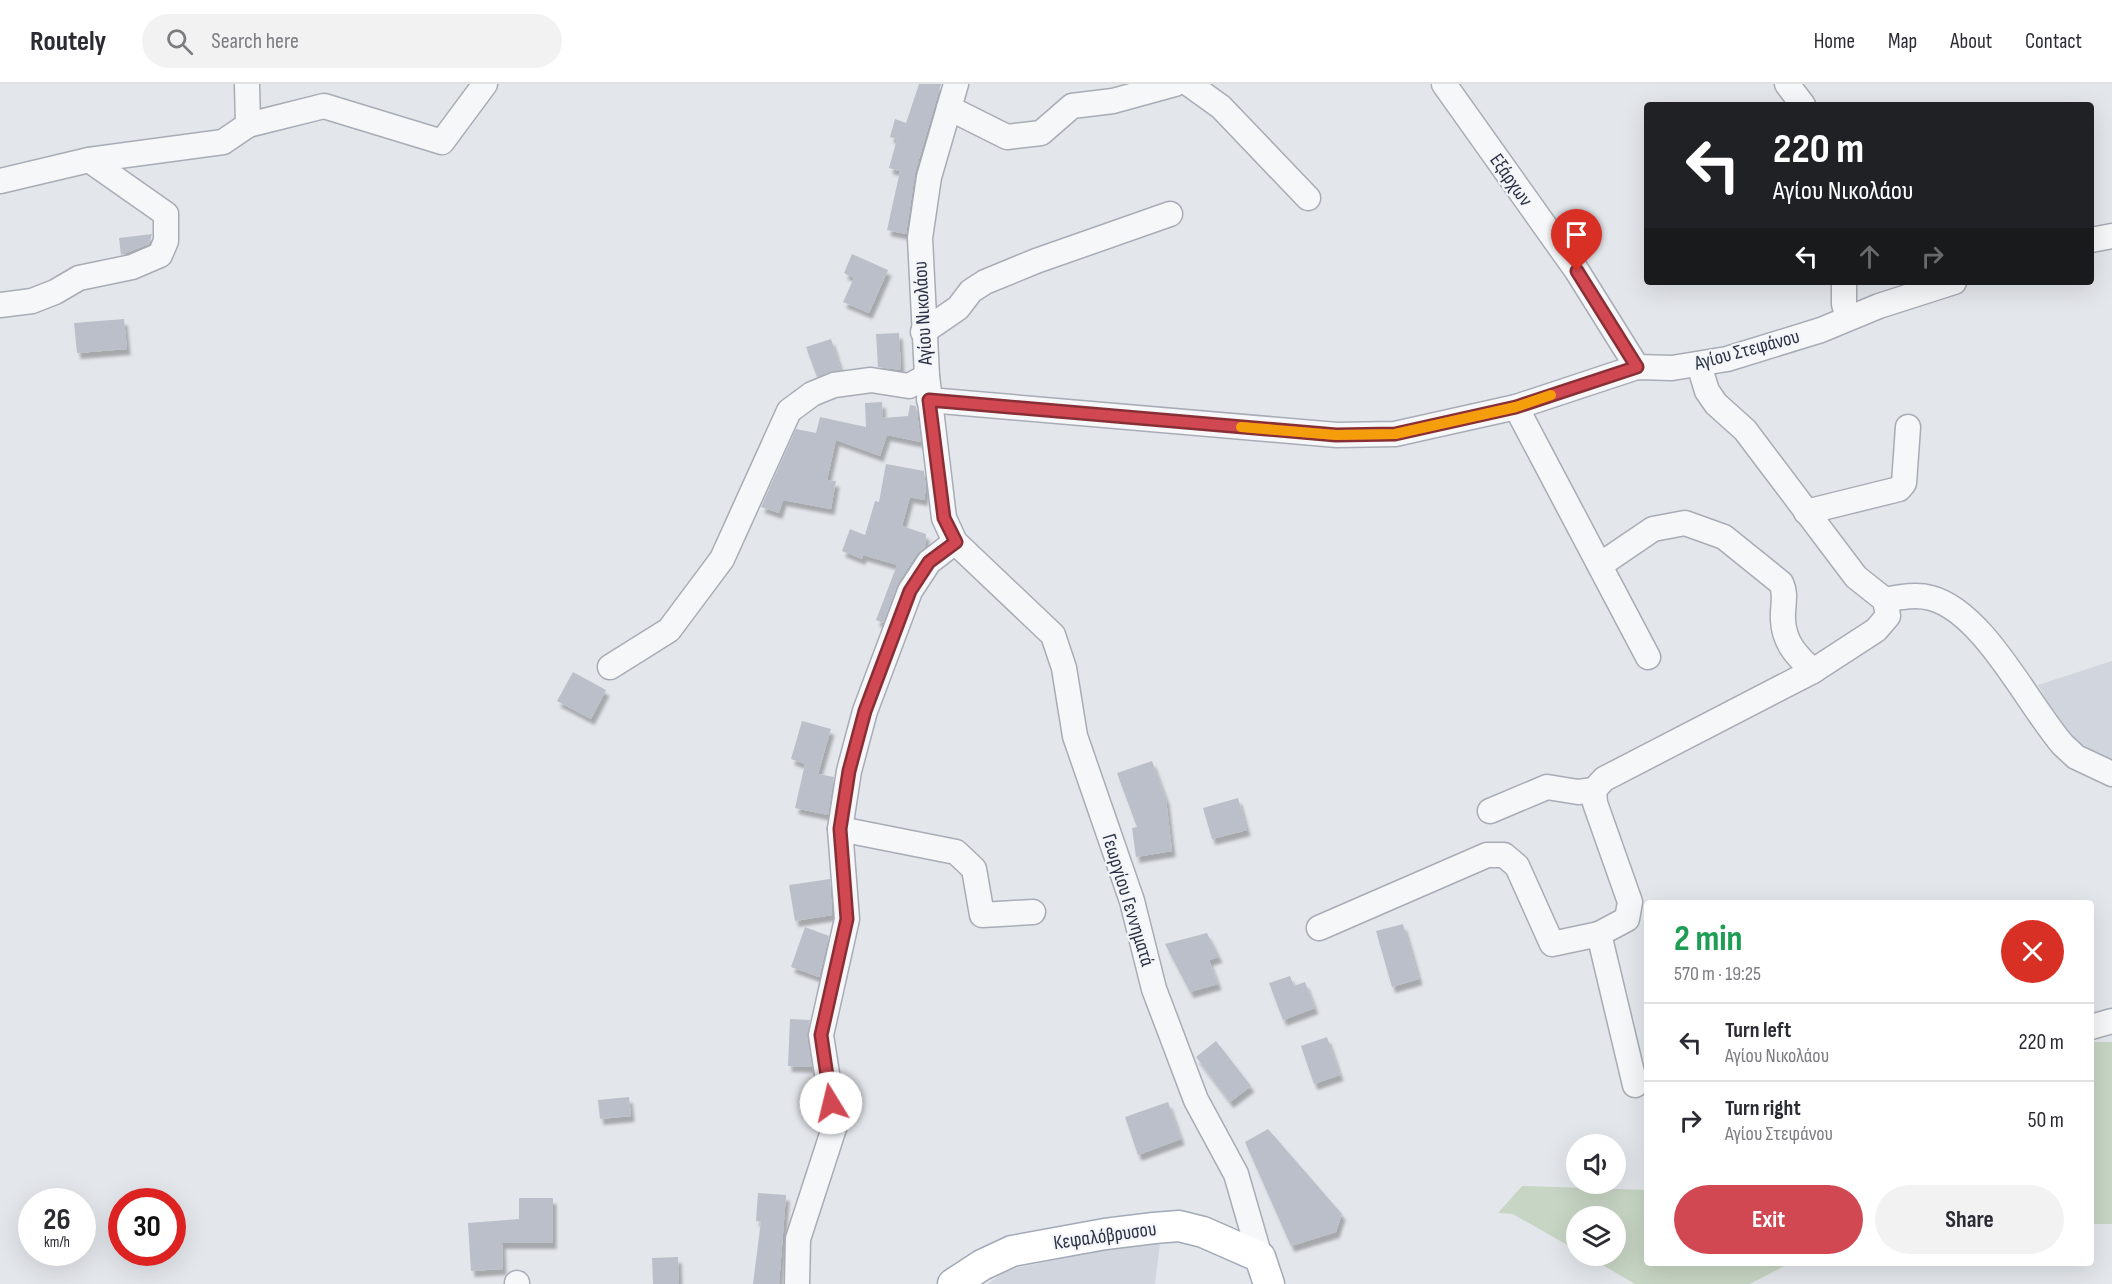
<!DOCTYPE html>
<meta charset="utf-8">
<style>
body{margin:0;font-family:"Sofia Sans Condensed",sans-serif;background:#f2f2f3;color:#2b2b33;height:100vh;display:flex;flex-direction:column;font-size:22px;white-space:nowrap}
*{box-sizing:border-box;margin:0}
p{font-size:20px;color:#7c7c81}
.icon{flex:none;width:33px;height:33px;fill:none;stroke:currentColor;stroke-width:2;stroke-linecap:round;stroke-linejoin:round}
.map{position:relative;flex:1;overflow:hidden}
.panel{position:absolute;left:1644px;top:816px;width:450px;height:366px;display:flex;flex-direction:column;background:#fff;border-radius:6px;box-shadow:0 6px 24px #0002}
.panel>*{flex:none}
.hud{position:absolute;left:1644px;top:18px;width:450px;height:183px;border-radius:6px;box-shadow:0 6px 24px #0002;background:#202124;color:#fff;overflow:hidden}
.fabs{position:absolute;left:1566px;top:1050px;display:grid;gap:12px}
.fabs a{display:grid;place-items:center;width:60px;height:60px;border-radius:50%;background:#fff;box-shadow:0 6px 24px #0002;font-size:30px}
.speed{position:absolute;left:18px;top:1104px;display:flex;gap:12px;font-size:30px;font-weight:700;text-align:center}
.speed>*{display:grid;place-content:center;width:78px;height:78px;border-radius:50%;background:#fff;box-shadow:0 6px 24px #0002;line-height:1}
.speed small{font-size:15px;font-weight:400}
.speed .limit{border:9px solid #d22;background:#fff;color:#111}
.pin{position:absolute;display:grid;place-items:center;width:51px;height:51px;color:#fff;margin:-62px -26px;border-radius:50% 50% 50% 0;rotate:-45deg;box-shadow:0 0 6px #0007}
.pin .icon{rotate:45deg}
.me{position:absolute;width:66px;margin:-33px;rotate:351deg;stroke-linejoin:round;filter:drop-shadow(0 0 4px #0008)}
.turn{display:flex;align-items:center;gap:21px;height:126px;padding:0 30px;font-size:27px}
.turn .icon{width:78px;height:78px;stroke-width:2.5}
.turn b{display:block;font-size:42px;line-height:51px}
.lanes{display:flex;align-items:center;height:57px;padding:0 30px;background:#0003;justify-content:center;gap:30px;direction:ltr}
.lanes .off{opacity:.35}
.round{display:grid;place-items:center;flex:none;width:63px;height:63px;border-radius:32px;background:#f2f2f3}
.headline{display:flex;align-items:center;justify-content:space-between;height:102px;padding:0 30px}
h1{font-size:36px;font-weight:700;line-height:45px;color:#1e9e55}
.button{display:flex;gap:12px;margin-top:auto;padding:12px 30px}
.button a{flex:1;height:69px;border-radius:36px;background:#d14853;color:#fff;font-size:24px;font-weight:700;line-height:69px;text-align:center}
.button a+a{background:#f2f2f3;color:#2b2b33}
ul{padding:0;list-style:none}
li{display:flex;align-items:center;gap:18px;height:78px;padding:0 30px;border-top:2px solid #e1e1e2}
li div{flex:1}
li b{display:block;font-size:22px}
li em{font-style:normal}
header{display:flex;align-items:center;gap:36px;box-sizing:border-box;height:84px;padding:0 30px;background:#fff;border-bottom:2px solid #e1e1e2}
header strong{font-size:28px}
nav{display:flex;gap:33px;margin-inline-start:auto;font-size:21px}
.search{width:420px;height:54px;background:#f2f2f3;display:flex;align-items:center;gap:15px;box-sizing:border-box;padding:0 21px;border-radius:33px;color:#7c7c81;font-size:22px}
.map>svg:first-child{display:block}
</style>
<header>
<strong>Routely</strong>
<div class="search"><svg class="icon" aria-label="search" viewBox="0 0 24 24"><circle cx="10" cy="10" r="6"/><path d="M15 15l6 6"/></svg>Search here</div>
<nav><a>Home</a><a>Map</a><a>About</a><a>Contact</a></nav>
</header>
<div class="map">
<svg width="2112" height="1200" viewBox="0 0 2112 1200">
<defs>
<filter id="shadow"><feDropShadow dx="3.5" dy="6" stdDeviation="1.5" flood-color="#0004"/></filter>
</defs>
<rect width="100%" height="100%" fill="#e3e6eb"/>
<!-- built -->
<g fill="#d1d5dd">
<polygon points="2112,577 2112,678 2065,650 2038,601"/>
<polygon points="1160,1159 1155,1200 988,1200 1002,1189 1016,1184 1092,1168"/>
</g>
<!-- green -->
<g fill="#c7d5c4">
<rect x="2091" y="958" width="21" height="182"/>
<polygon points="1522,1102 1647,1106 1647,1179 1790,1179 1750,1200 1635,1200 1587,1172 1616,1172 1616,1132 1576,1132 1576,1166 1513,1130 1498,1129"/>
</g>
<!-- building -->
<g fill="#babfc9" filter="url(#shadow)">
<polygon points="919,0 941,0 915,89 906,150 887,146 900,87 889,84 897,55 890,53 895,35 906,39"/>
<polygon points="152,150 149,160 121,171 119,154"/>
<polygon points="852,170 888,186 869,229 843,218 854,194 844,189"/>
<polygon points="124,235 127,265 77,269 74,239"/>
<polygon points="899,249 901,286 878,283 876,250"/>
<polygon points="831,255 841,286 817,293 806,263"/>
<polygon points="882,318 883,334 908,332 910,321 916,322 921,358 887,351 880,372 836,356 827,396 836,397 831,425 783,416 779,429 761,423 796,345 816,349 820,333 866,343 865,319"/>
<polygon points="886,380 924,387 926,404 924,416 910,413 902,442 926,450 925,463 917,470 898,499 883,539 876,536 897,481 863,471 862,475 842,467 850,445 865,451 875,417 879,418"/>
<polygon points="573,588 606,606 591,635 557,617"/>
<polygon points="802,637 831,645 818,690 834,693 828,731 795,724 805,680 791,675"/>
<polygon points="1152,677 1166,715 1172,767 1136,773 1132,744 1137,743 1117,689"/>
<polygon points="1238,714 1247,746 1212,755 1203,724"/>
<polygon points="830,795 832,831 795,837 789,801"/>
<polygon points="1403,840 1419,895 1392,903 1376,847"/>
<polygon points="805,843 829,852 819,893 791,883"/>
<polygon points="1207,849 1219,873 1209,876 1218,900 1190,908 1165,860"/>
<polygon points="1290,892 1294,902 1305,898 1315,924 1283,936 1269,899"/>
<polygon points="790,935 810,936 807,953 812,983 788,982"/>
<polygon points="1327,953 1340,991 1314,1000 1301,962"/>
<polygon points="1216,957 1251,1002 1230,1018 1196,973"/>
<polygon points="629,1013 631,1032 600,1035 598,1016"/>
<polygon points="1168,1018 1181,1055 1138,1071 1125,1033"/>
<polygon points="1268,1045 1342,1130 1336,1148 1291,1162 1245,1058"/>
<polygon points="758,1109 786,1111 779,1200 753,1200 761,1137 756,1137"/>
<polygon points="519,1114 553,1114 553,1159 502,1159 503,1185 471,1187 468,1139 519,1135"/>
<polygon points="678,1173 679,1200 653,1200 652,1174"/>
</g>
<g fill="none" stroke-linecap="round" stroke-linejoin="round">
<!-- minor casing -->
<g stroke="#a8acb6" stroke-width="27">
<g id="minor">
<polyline points="956,0 929,93 920,154 927,292 944,434 955,458 1053,551 1064,584 1075,652 1132,817 1154,905 1196,1016 1236,1090 1260,1173"/>
<polyline points="1189,0 1221,23 1308,114"/>
<polyline points="1444,0 1577,187 1637,283"/>
<polyline points="1787,0 1803,21"/>
<polyline points="949,24 1007,53 1041,49 1072,22 1113,17 1175,0"/>
<polyline points="248,41 324,22 442,58 485,0"/>
<polyline points="0,97 89,76 223,58 248,41 247,0"/>
<polyline points="2091,156 2112,152"/>
<polyline points="1844,198 1844,220 1848,234"/>
<polyline points="0,221 32,217 55,208 79,194 132,183 160,171 166,157 166,130 89,76"/>
<polyline points="923,248 958,224 971,207 985,198 1036,177 1170,130"/>
<polyline points="929,316 1337,351 1395,350 1516,323 1637,283 1672,284 1727,275 1821,246 1879,222 1954,198"/>
<polyline points="1516,323 1648,573"/>
<polyline points="1806,428 1899,405 1904,399 1908,343"/>
<path d="M 1600,481 L 1653,445 L 1685,439 L 1724,453 L 1781,499 C 1787,511 1782,522 1783,536 C 1784,559 1797,572 1813,587"/>
<path d="M 1885,516 C 1901,513 1916,510 1931,514 C 1984,528 2028,621 2063,661 L 2076,673 L 2112,690"/>
<polyline points="610,583 669,546 722,475 789,327 812,310 834,301 871,296 909,302 927,292"/>
<polyline points="1490,727 1547,703 1578,708 1594,706"/>
<polyline points="840,745 956,768 974,785 982,831 1033,828"/>
<polyline points="1319,844 1487,771 1504,771 1517,782 1552,860 1599,850 1627,835 1630,818 1595,719 1594,706 1604,695 1813,587 1876,546 1888,532 1885,516 1856,493 1745,346 1716,320 1707,307 1699,281"/>
<polyline points="1599,850 1635,1001"/>
<polyline points="2091,943 2112,937"/>
<polyline points="517,1200 517,1199"/>
<polyline points="797,1200 798,1155 835,1041 821,951 847,835 840,745 849,687 865,627 910,507 929,478 955,458"/>
</g>
</g>
<!-- major casing -->
<g stroke="#a2a9b7" stroke-width="33">
<polyline id="major" points="953,1200 982,1181 1012,1167 1105,1150 1154,1144 1179,1142 1203,1148 1260,1173 1269,1200"/>
</g>
<!-- minor -->
<use href="#minor" stroke="#f6f7f9" stroke-width="24"/>
<!-- major -->
<use href="#major" stroke="#fff" stroke-width="30"/>
</g>
<g fill="none" stroke-linecap="round" stroke-linejoin="round">
<!-- route casing -->
<g stroke="#882f36" stroke-width="15">
<polyline id="route" points="831,1019 821,951 847,835 840,745 849,687 865,627 910,507 929,478 956,458 944,434 929,316 1336,351 1395,350 1516,323 1637,283 1577,187"/>
</g>
<!-- route -->
<use href="#route" stroke="#d14853" stroke-width="10"/>
<!-- slow -->
<polyline stroke="#f59e0b" stroke-width="10" points="1241,343 1336,351 1395,350 1516,323 1551,311"/>
</g>
<g text-anchor="middle" dominant-baseline="central" stroke-width="4.5" stroke-linejoin="round" paint-order="stroke">
<!-- street labels -->
<g font-size="20" fill="#2a3244" stroke="#f3f5f9">
<text transform="translate(1511 96) rotate(55)">Εξάρχων</text>
<text transform="translate(923 229) rotate(-93)">Αγίου Νικολάου</text>
<text transform="translate(1747 266) rotate(-15)">Αγίου Στεφάνου</text>
<text transform="translate(1128 816) rotate(73)">Γεωργίου Γεννηματά</text>
<text transform="translate(1105 1152) rotate(-8)">Κεφαλόβρυσου</text>
</g>
</g>
</svg>
<div class="fabs">
<a><svg class="icon" aria-label="sound" viewBox="0 0 24 24"><path d="M4 9h4l5-4v14l-5-4H4zM17 9q2 3 0 6"/></svg></a>
<a><svg class="icon" aria-label="layers" viewBox="0 0 24 24"><path d="M12 4l9 5-9 5-9-5zM3 14l9 5 9-5"/></svg></a>
</div>
<div class="speed"><div>26<small>km/h</small></div><div class="limit">30</div></div>
<div class="pin" style="left:1577px;top:187px;background:#d93025"><svg class="icon" aria-label="arrive" viewBox="0 0 24 24"><path d="M6 21V4h12l-3 4 3 4H6"/></svg></div>
<svg class="me" style="left:831px;top:1019px" viewBox="-20 -20 40 40"><circle r="19" fill="#fff"/><path d="M0-13L10 11 0 6-10 11z" fill="#d14853"/></svg>
<div class="hud">
<div class="turn"><svg class="icon" aria-label="left" viewBox="0 0 24 24"><path d="M17 20v-9H6M10 6l-5 5 5 5"/></svg><div><b>220 m</b>Αγίου Νικολάου</div></div>
<div class="lanes"><svg class="icon" aria-label="left" viewBox="0 0 24 24"><path d="M17 20v-9H6M10 6l-5 5 5 5"/></svg><svg class="icon off" aria-label="ahead" viewBox="0 0 24 24"><path d="M12 20V5M6 11l6-6 6 6"/></svg><svg class="icon off" aria-label="right" viewBox="0 0 24 24"><path d="M7 20v-9h11M14 6l5 5-5 5"/></svg></div>
</div>
<section class="panel">
<div class="headline"><div><h1>2 min</h1><p>570 m · 19:25</p></div><a class="round" style="background:#d93025;color:#fff"><svg class="icon" aria-label="close" viewBox="0 0 24 24"><path d="M6 6l12 12M18 6L6 18"/></svg></a></div>
<ul>
<li><svg class="icon" aria-label="left" viewBox="0 0 24 24"><path d="M17 20v-9H6M10 6l-5 5 5 5"/></svg><div><b>Turn left</b><p>Αγίου Νικολάου</p></div><em>220 m</em></li>
<li><svg class="icon" aria-label="right" viewBox="0 0 24 24"><path d="M7 20v-9h11M14 6l5 5-5 5"/></svg><div><b>Turn right</b><p>Αγίου Στεφάνου</p></div><em>50 m</em></li>
</ul>
<div class="button"><a>Exit</a><a>Share</a></div>
</section>
</div>
